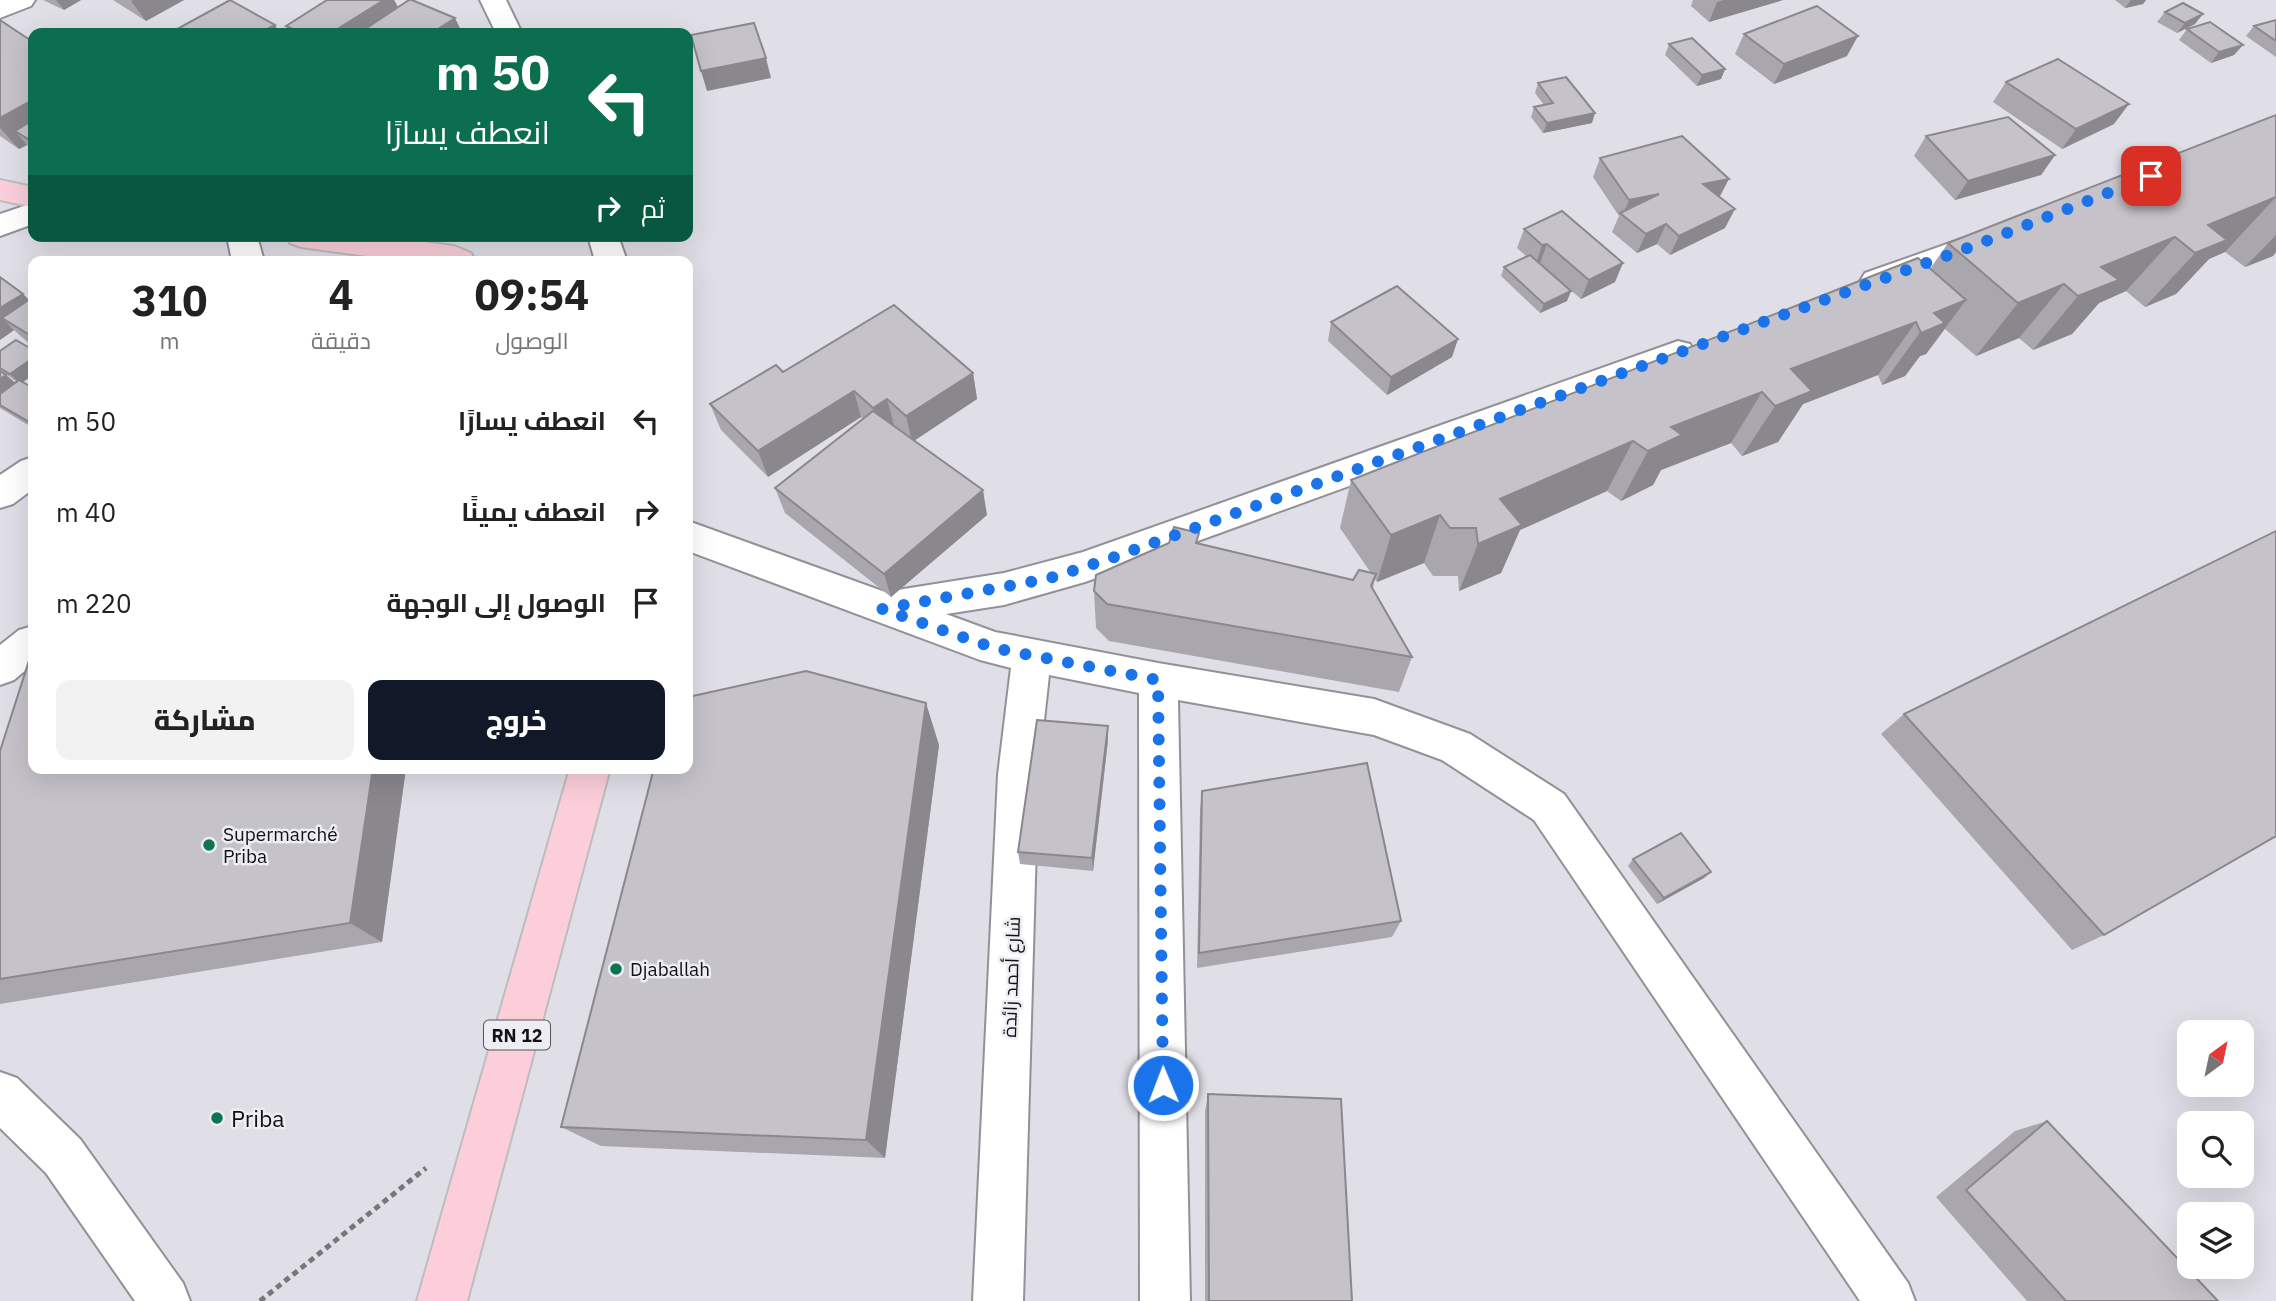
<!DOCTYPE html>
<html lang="ar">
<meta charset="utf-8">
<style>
body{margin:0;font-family:"IBM Plex Sans",Cairo,sans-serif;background:#f2f2f2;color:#222;direction:rtl;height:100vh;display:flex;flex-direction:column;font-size:26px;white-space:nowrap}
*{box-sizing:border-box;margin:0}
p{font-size:23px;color:#767676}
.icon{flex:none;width:38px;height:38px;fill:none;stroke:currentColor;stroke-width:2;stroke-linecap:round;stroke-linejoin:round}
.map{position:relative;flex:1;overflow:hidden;direction:ltr}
.panel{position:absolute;left:28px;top:256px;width:665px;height:518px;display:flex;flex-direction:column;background:#fff;border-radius:14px;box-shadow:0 7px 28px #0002;direction:rtl}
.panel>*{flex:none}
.hud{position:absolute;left:28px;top:28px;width:665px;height:214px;border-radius:14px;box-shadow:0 7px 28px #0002;direction:rtl;background:#0b6e4f;color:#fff;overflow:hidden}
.needle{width:46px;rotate:33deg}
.fabs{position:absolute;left:2177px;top:1020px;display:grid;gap:14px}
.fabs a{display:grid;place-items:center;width:77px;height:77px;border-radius:14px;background:#fff;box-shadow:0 7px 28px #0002;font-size:35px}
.pin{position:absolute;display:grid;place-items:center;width:60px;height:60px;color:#fff;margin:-30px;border-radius:14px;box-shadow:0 4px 10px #0006}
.me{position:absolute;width:77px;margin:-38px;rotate:359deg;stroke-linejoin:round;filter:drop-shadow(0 0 5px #0008)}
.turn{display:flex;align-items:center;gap:24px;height:147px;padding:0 28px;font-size:32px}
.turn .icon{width:91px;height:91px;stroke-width:2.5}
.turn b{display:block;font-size:49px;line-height:60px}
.then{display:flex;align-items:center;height:66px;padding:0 28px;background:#0003;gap:14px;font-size:26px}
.eta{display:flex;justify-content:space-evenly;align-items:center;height:119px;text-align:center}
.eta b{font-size:42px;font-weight:800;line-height:49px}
.cta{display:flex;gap:14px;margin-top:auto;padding:14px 28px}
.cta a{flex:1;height:80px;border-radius:14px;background:#111827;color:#fff;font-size:28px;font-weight:800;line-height:80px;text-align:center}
.cta a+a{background:#f2f2f2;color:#222}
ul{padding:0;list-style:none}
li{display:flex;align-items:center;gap:21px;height:91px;padding:0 28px}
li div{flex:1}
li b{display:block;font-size:26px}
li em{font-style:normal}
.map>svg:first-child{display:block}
</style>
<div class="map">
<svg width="2276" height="1301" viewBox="0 0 2276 1301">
<rect width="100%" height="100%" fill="#e0dfe7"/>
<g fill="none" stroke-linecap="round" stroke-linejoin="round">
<!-- minor casing -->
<g stroke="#919198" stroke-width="4">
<g id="minor">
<polygon points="0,0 35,0 31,6 0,18"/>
<polygon points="33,203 33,224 0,236 0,214"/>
<polygon points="1984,231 1995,234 1999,242 1995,250 1876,292 1865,289 1860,281 1865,273"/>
<polygon points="227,236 257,236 264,261 232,261"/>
<polygon points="1678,341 1690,344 1694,353 1690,362 1085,582 1004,605 946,614 995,632 1158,663 1374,699 1470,734 1564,794 1908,1283 1915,1301 1860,1301 1534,820 1442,760 1374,735 1178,700 1190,1301 1140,1301 1139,693 1049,675 1038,775 1023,1301 973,1301 998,775 1011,668 980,660 688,551 688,521 885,592 1004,573 1083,552"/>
<polygon points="33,457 33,489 13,504 0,508 0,475 21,461"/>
<polygon points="33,626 33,664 14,680 0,685 0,645 19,630"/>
<polygon points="0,1072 17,1078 80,1139 183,1283 190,1301 135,1301 46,1173 0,1128"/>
</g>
</g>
<!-- tertiary casing -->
<g stroke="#919198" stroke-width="4">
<g id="tertiary">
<polygon points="480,0 506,0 522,33 496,33"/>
<polygon points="588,236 618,236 627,261 595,261"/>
</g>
</g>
<!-- primary casing -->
<g stroke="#bdbdbd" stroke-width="4">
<g id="primary">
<polygon points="0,180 33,187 33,207 0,200"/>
<polygon points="286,236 381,236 454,246 471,253 475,261 403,261 301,247 290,243"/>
<polygon points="570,768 610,768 467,1301 417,1301"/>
</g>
</g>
<!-- path -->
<polyline stroke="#76767b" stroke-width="5" stroke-dasharray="6 4.5" stroke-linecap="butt" points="260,1301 426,1168"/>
<!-- minor -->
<use href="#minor" fill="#fff" fill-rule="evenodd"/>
<!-- tertiary -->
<use href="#tertiary" fill="#fff" fill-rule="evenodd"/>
<!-- primary -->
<use href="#primary" fill="#fbceda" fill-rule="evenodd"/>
</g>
<!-- wall -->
<g fill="#a9a7ad">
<polygon points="43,0 81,0 64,10"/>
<polygon points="113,0 184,0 146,21"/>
<polygon points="327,0 394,0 398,7 455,18 462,33 291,33 286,26"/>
<polygon points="1693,0 1783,0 1709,22 1691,6"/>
<polygon points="2115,0 2146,0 2143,4 2125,8"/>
<polygon points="2165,12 2195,24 2177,33 2157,22"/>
<polygon points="0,20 33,42 33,151 27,145 19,149 0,136"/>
<polygon points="2276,20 2276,57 2246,36 2254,26"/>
<polygon points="2187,29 2234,55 2211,63 2179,40"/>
<polygon points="1744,34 1847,56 1774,84 1735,54"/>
<polygon points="1669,44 1725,69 1721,79 1697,86 1665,55"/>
<polygon points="2006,82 2114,124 2062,149 1993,102"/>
<polygon points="1538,83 1592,123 1543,133 1531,117 1534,107 1544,105 1535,93"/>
<polygon points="2276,115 2276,252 2273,256 2245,267 2225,252 2209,259 2176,294 2145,307 2126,291 2099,303 2072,334 2033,350 2019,338 1976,356 1945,329 1926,354 1920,356 1905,376 1882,385 1878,375 1803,404 1778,442 1742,456 1731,443 1661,470 1653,485 1621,501 1607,491 1520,530 1501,573 1459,591 1458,576 1433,576 1424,563 1377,582 1375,579 1373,588 1412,657 1399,692 1109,641 1096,628 1094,591 1199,543 1353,580 1371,573 1340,528 1351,480 1930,269 1948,243"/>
<polygon points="1926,136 2055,155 2041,175 1955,200 1914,156"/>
<polygon points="1600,158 1720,197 1725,228 1670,255 1657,244 1637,253 1612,232 1619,216 1593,177"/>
<polygon points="1524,229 1615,282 1581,299 1539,263 1571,291 1567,301 1540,313 1501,276 1504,267 1526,256 1517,248"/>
<polygon points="0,277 23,294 29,300 33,297 33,347 14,330 0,340"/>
<polygon points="1331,322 1452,357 1387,395 1328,341"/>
<polygon points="0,351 22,382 33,388 33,428 0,408 0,371 15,383 17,382 0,370"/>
<polygon points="783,372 973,373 977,399 914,441 987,515 891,597 785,513 775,488 863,419 861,417 768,477 721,430 710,404"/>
<polygon points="1904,714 2104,935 2072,950 1881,734"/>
<polygon points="1108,726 1108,740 1093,871 1020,864 1018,852"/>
<polygon points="939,745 885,1158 601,1146 561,1127"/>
<polygon points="0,751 33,768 406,768 382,942 0,1004"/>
<polygon points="1202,791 1401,921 1392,937 1197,968 1200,810"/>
<polygon points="1633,859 1704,878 1657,904 1628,866"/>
<polygon points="1208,1094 1352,1301 1205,1301 1205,1111"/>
<polygon points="2047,1121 2218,1301 2027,1301 1936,1197 2015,1131"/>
</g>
<!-- shaded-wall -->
<g fill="#8a888d">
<polygon points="56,0 81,0 64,10"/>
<polygon points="133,0 184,0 146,21 131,1"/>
<polygon points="384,0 394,0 402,15 374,33 331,33"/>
<polygon points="1724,0 1783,0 1709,22 1717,2"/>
<polygon points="2131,0 2146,0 2143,4 2125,8"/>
<polygon points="2203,14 2195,24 2177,33 2185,23"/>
<polygon points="455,18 462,33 432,33"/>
<polygon points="275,25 280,33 260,33"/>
<polygon points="1858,36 1847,56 1774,84 1784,64"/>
<polygon points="2243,45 2234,55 2211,63 2219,52"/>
<polygon points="766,58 771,78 707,91 701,71"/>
<polygon points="1725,69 1721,79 1697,86 1702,75"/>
<polygon points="33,100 33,141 15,131 27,145 19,149 0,128 0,118"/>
<polygon points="2129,104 2114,124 2062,149 2076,129"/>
<polygon points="1595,113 1592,123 1543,133 1547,123"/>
<polygon points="2055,155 2041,175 1955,200 1968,181"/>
<polygon points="1729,179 1719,198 1703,184"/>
<polygon points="1659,194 1623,215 1629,200"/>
<polygon points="2276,197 2225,252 2209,259 2176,294 2145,307 2195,253 2208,225"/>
<polygon points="1735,209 1725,228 1670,255 1679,236"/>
<polygon points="1666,224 1657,244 1637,253 1646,234"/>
<polygon points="2276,235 2276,252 2273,256 2245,267"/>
<polygon points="2175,237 2126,291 2099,303 2072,334 2033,350 2078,296 2101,267"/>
<polygon points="1547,244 1540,263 1536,264 1542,245"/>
<polygon points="1623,263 1615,282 1581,299 1589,280"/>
<polygon points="2064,284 2019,338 1976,356 2018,303"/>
<polygon points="1571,291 1567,301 1540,313 1544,304"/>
<polygon points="23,294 33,304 2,318 14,330 0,340 0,308"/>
<polygon points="1966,300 1926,354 1920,356 1905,376 1882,385 1934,313"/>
<polygon points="1916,322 1878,375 1803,404 1778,442 1742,456 1775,406 1791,369"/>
<polygon points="1458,339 1452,357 1387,395 1391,377"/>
<polygon points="33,358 33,375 20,384 10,374"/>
<polygon points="973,373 977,399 912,442 906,416"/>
<polygon points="6,375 17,384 0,396 0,379"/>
<polygon points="854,391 861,417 768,477 758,451"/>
<polygon points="1762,392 1731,443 1661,470 1653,485 1621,501 1648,451 1671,427"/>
<polygon points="887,399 894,425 880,434 873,408"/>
<polygon points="1633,441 1607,491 1520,530 1501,573 1459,591 1478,544 1500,499"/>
<polygon points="983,490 987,515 891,597 884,574"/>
<polygon points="1440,515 1424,563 1377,582 1391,535"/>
<polygon points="926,703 939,745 885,1158 866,1140"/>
<polygon points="1108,726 1108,740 1093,871 1092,858"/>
<polygon points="373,768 406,768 382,942 350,923"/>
<polygon points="1711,872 1704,878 1657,904 1664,898"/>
</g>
<!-- building -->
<g fill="#c5c2c9" stroke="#8a888d" stroke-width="2">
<polygon points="230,0 275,25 260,33 170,33"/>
<polygon points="327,0 384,0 331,33 302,33 286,26"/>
<polygon points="409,0 412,0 455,18 432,33 359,33"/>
<polygon points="2183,3 2203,14 2185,23 2165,12"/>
<polygon points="1817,6 1858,36 1784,64 1744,34"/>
<polygon points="0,20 33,42 33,100 0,118"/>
<polygon points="2276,20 2276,41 2254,26"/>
<polygon points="2210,22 2243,45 2219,52 2187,29"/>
<polygon points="754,23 766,58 701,71 691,35"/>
<polygon points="1692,38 1725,69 1702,75 1669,44"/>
<polygon points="2058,59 2129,104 2076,129 2006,82"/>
<polygon points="1566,77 1595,113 1547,123 1534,107 1553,103 1538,83"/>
<polygon points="2276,115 2276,197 2208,225 2227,240 2195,253 2175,237 2101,267 2119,280 2078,296 2064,284 2018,303 1948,243"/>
<polygon points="2008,117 2055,155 1968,181 1926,136"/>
<polygon points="33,120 33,142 15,131"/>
<polygon points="1682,136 1729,179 1703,184 1735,209 1679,236 1666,224 1646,234 1620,213 1659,194 1629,200 1600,158"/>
<polygon points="1562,211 1623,263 1589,280 1547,244 1542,245 1524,229"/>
<polygon points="1530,255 1571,291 1544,304 1504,267"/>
<polygon points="1918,258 1966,300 1934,313 1945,323 1921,333 1916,322 1791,369 1812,391 1775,406 1762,392 1671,427 1682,435 1648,451 1633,441 1500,499 1522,525 1478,544 1476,528 1450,528 1440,515 1391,535 1351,480"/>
<polygon points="0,277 23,294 0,308"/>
<polygon points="1397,286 1458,339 1391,377 1331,322"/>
<polygon points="33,297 33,337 2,318"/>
<polygon points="894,305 973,373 906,416 887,399 873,408 854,391 758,451 710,404 776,365 783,372"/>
<polygon points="16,340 33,350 33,358 10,374 0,368 0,351"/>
<polygon points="0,371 6,375 0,379"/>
<polygon points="19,380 33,388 33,421 31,423 0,405 0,394"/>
<polygon points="873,411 983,490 884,574 775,488"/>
<polygon points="1174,527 1199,533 1196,543 1353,580 1359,570 1376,574 1371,586 1412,657 1107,604 1094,591 1096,575 1169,543"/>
<polygon points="2276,531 2276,836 2104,935 1904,714"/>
<polygon points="33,648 33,768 373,768 350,923 0,979 0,751"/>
<polygon points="806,671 926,703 866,1140 561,1127 654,768 688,768 688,697"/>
<polygon points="1037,720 1108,726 1092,858 1018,852"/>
<polygon points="1367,763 1401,921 1199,953 1202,791"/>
<polygon points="1681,833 1711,872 1664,898 1633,859"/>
<polygon points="1208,1094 1341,1099 1352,1301 1209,1301"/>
<polygon points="2047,1121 2218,1301 2066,1301 1966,1190"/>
</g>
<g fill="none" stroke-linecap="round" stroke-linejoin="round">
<!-- route -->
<polyline stroke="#1a73e8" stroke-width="12" stroke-dasharray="0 21.6" points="1163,1085 1158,680 994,648 882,609 1047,579 1109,559 1976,245 2151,176"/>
</g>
<!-- markers -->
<g fill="#0e764f" stroke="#ededf4" stroke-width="2.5">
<circle cx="209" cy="845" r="7"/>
<circle cx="616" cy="969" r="7"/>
<circle cx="217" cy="1118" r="7"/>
</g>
<g text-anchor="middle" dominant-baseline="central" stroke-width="5" stroke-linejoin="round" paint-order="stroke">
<!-- shield labels -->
<rect fill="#ededf4" stroke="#545457" stroke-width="2" x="484" y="1020.5" width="66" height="29" rx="5"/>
<g font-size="18" font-weight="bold" fill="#121214">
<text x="517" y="1035">RN 12</text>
</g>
<!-- poi labels -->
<g font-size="19" fill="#121214" stroke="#ededf4" text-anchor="start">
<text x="223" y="834">Supermarché<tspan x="223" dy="22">Priba</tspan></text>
<text x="630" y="969">Djaballah</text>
</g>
<!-- street labels -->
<g font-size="19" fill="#121214" stroke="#ededf4">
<text transform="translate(1011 977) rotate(-88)">شارع أحمد زائدة</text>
</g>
<!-- near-poi labels -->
<g font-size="23" fill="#121214" stroke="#ededf4" text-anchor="start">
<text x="231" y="1118">Priba</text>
</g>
</g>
</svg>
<div class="fabs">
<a><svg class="needle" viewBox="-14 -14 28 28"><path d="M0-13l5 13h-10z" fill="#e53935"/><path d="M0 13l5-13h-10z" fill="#767676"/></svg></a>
<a><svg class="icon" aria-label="search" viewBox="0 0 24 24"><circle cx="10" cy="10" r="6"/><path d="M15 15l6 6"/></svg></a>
<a><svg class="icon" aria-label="layers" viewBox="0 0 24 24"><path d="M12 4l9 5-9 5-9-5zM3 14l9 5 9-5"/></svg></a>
</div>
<div class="pin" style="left:2151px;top:176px;background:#d93025"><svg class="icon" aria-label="arrive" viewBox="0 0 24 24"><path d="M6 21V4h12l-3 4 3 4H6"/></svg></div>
<svg class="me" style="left:1163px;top:1085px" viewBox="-20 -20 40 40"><circle r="17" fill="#1a73e8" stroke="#fff" stroke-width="3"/><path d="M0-11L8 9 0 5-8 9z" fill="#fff"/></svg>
<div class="hud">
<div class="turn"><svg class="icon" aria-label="left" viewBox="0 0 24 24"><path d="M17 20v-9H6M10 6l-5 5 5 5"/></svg><div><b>50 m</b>انعطف يسارًا</div></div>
<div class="then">ثم<svg class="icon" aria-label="right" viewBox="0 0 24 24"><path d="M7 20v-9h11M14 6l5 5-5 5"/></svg></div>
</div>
<section class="panel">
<div class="eta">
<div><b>09:54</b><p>الوصول</p></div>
<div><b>4</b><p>دقيقة</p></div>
<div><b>310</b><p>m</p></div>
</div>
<ul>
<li><svg class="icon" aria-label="left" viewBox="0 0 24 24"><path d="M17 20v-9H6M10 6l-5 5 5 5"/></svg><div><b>انعطف يسارًا</b></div><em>50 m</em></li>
<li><svg class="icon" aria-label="right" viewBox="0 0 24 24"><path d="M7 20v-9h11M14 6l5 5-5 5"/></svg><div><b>انعطف يمينًا</b></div><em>40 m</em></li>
<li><svg class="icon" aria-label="arrive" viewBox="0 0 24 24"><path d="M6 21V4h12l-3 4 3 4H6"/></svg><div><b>الوصول إلى الوجهة</b></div><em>220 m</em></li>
</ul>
<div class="cta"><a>خروج</a><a>مشاركة</a></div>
</section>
</div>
